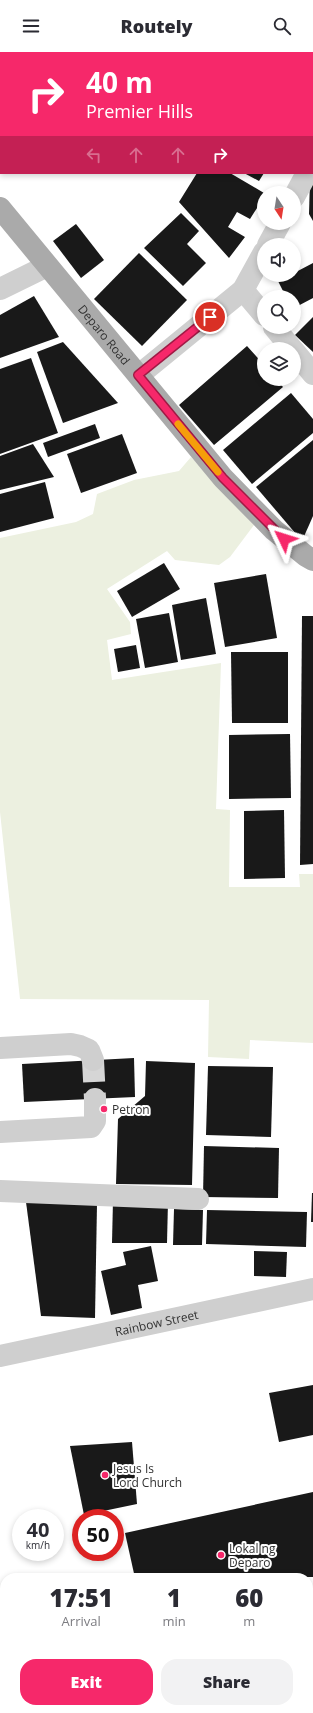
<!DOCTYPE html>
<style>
body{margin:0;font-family:"Open Sans",sans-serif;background:#f2f2f3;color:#2b2b33;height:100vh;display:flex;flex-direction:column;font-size:15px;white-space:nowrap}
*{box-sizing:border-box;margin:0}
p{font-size:13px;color:#7c7c81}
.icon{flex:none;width:22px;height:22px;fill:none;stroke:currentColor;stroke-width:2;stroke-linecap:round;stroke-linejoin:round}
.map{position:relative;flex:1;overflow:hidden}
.sheet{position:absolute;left:0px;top:1521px;width:313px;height:140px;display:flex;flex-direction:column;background:#fff;border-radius:16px 16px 0 0;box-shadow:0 2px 6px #0003}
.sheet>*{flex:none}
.banner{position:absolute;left:0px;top:0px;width:313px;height:122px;box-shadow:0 2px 6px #0003;background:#f6286a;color:#fff;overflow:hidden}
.needle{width:26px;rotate:168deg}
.controls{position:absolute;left:257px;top:134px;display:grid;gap:8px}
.controls a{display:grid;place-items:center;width:44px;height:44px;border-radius:50%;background:#fff;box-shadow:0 2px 6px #0003;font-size:20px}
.speed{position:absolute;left:12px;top:1457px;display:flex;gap:8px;font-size:20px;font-weight:700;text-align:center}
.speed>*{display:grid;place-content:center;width:52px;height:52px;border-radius:50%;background:#fff;box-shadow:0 2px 6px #0003;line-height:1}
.speed small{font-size:10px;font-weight:400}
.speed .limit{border:6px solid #d22;background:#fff;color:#111}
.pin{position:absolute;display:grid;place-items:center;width:34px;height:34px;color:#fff;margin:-17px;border:2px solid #fff;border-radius:50%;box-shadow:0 1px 4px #0007}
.me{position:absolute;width:44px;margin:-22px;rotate:311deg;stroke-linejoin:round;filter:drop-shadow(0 0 3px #0008)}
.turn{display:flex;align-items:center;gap:14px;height:84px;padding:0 20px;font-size:18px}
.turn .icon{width:52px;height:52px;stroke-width:2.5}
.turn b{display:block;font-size:28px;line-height:34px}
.lanes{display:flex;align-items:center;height:38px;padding:0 20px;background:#0003;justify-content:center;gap:20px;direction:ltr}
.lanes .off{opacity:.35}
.eta{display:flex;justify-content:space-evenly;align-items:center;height:68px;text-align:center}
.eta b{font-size:24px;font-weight:800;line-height:28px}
.button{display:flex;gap:8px;margin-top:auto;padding:8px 20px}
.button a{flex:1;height:46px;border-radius:16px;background:#f6286a;color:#fff;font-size:16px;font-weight:800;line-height:46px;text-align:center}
.button a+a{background:#f2f2f3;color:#2b2b33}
header{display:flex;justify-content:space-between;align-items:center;height:52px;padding:0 20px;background:#fff;font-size:18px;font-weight:800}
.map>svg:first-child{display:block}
</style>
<header><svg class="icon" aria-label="menu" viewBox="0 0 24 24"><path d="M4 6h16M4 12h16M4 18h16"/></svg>Routely<svg class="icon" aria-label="search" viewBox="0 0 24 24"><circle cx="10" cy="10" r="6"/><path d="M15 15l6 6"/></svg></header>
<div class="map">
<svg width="313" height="1661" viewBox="0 0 313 1661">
<rect width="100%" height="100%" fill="#fff"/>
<!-- green -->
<polygon fill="#ecf0e0" points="191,405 254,473 230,505 219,513 175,508 167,499 107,537 130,570 131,582 107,588 112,628 221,611 216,757 230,758 229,835 300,835 299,822 313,822 313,991 250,988 249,1007 208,1005 209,948 20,947 0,760 0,486 76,470 93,462 97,442 134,428 179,419"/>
<!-- building -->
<g fill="#191919">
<polygon points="313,119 313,169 309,162 310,127"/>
<polygon points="197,121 230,121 264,141 264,145 250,167 237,160 228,175 245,185 229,206 179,150"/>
<polygon points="244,121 264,121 259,129"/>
<polygon points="181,161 199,179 187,192 206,211 183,234 144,196"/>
<polygon points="76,172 104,208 81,226 53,189"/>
<polygon points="139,201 187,248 142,294 94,247"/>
<polygon points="313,211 313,246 294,256 294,245 286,245 278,229 289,223 294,223 294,221"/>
<polygon points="34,244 59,285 0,306 0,263"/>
<polygon points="313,265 313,300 295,283"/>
<polygon points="63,290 118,351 63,371 37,300"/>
<polygon points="247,294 264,313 264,327 276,327 283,335 214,393 179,353"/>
<polygon points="31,306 58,381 0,402 0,317"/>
<polygon points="291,341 313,367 313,381 252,432 223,398"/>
<polygon points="95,372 100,386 48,405 43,391"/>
<polygon points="122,382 137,421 81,441 67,402"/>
<polygon points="313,388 313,464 302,489 256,435"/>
<polygon points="33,392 54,425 0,438 0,404"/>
<polygon points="45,430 54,466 0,480 0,442"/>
<polygon points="164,511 180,537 132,565 117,539"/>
<polygon points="266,522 277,586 225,595 214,531"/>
<polygon points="206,546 216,602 181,608 172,553"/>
<polygon points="169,561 178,610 145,616 136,567"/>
<polygon points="302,564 313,564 313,812 300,813"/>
<polygon points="136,593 140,616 118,620 114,597"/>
<polygon points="231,600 288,600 288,671 232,671"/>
<polygon points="290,682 291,746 229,747 229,683"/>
<polygon points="284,758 285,826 244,827 244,759"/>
<polygon points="134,1006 135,1045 24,1050 22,1012"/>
<polygon points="146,1009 195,1011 192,1133 116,1132 118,1067 145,1044"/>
<polygon points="208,1014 273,1015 271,1085 206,1083"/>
<polygon points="204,1094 279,1096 278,1146 203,1145"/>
<polygon points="312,1141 313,1141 313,1170 311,1170"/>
<polygon points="113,1148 168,1149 167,1191 112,1191"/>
<polygon points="26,1150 97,1152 95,1266 41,1264"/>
<polygon points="174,1157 203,1158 202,1193 173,1193"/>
<polygon points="207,1158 307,1160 306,1195 206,1192"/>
<polygon points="151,1194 158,1229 138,1233 142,1256 111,1263 101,1219 126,1213 123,1200"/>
<polygon points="254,1199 287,1200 286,1225 254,1224"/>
<polygon points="313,1333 313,1383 279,1390 269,1341"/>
<polygon points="132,1390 137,1452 84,1463 70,1394"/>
<polygon points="313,1440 313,1525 135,1526 125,1481"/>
</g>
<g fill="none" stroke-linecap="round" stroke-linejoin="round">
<!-- minor-tunnel -->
<polyline stroke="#d6d6d6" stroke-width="22" stroke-dasharray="22 11" stroke-linecap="butt" points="93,1008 95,1047"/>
<!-- minor -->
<g stroke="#cfcfcf" stroke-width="22">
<polyline points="294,145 307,121"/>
<polyline points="268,193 280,171"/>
<polyline points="0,237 47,214"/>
<polyline points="243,238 264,263"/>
<polyline points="274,275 292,297"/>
<polyline points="294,299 313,322"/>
<polyline points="139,323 243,238 264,200"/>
<polyline points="0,996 71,992 80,994 89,998 93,1008"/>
<polyline points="0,1080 91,1075 95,1069 95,1047"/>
<polyline points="0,1139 198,1147"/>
<path id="s1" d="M 0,1304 L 313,1237"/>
</g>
<!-- major -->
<path stroke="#aaa" stroke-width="22" id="s2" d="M 0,156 L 223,426 L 274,478 L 306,504 L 313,508"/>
</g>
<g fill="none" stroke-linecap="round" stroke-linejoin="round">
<!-- route casing -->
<g stroke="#a01a45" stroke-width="10">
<polyline id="route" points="210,265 138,323 223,426 284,487"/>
</g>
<!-- route -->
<use href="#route" stroke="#f6286a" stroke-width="7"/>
<!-- slow -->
<polyline stroke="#f59e0b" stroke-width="7" points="178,372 218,420"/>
</g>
<!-- markers -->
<g fill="#f6286a" stroke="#fff" stroke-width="1.5">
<circle cx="104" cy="1057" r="4"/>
<circle cx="105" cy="1423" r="4"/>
<circle cx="221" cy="1503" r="4"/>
</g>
<g text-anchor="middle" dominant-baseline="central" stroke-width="4" stroke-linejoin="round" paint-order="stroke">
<!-- street labels -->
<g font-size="12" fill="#323232" stroke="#fff">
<text stroke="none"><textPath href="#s2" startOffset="164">Deparo Road</textPath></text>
<text stroke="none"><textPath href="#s1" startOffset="160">Rainbow Street</textPath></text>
</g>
<!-- poi labels -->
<g font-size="12" fill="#323232" stroke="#fff" text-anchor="start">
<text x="112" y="1057">Petron</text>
<text x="113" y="1416">Jesus Is<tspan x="113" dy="14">Lord Church</tspan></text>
<text x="229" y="1496">Lokal ng<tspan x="229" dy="14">Deparo</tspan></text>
</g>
</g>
</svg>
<div class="controls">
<a><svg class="needle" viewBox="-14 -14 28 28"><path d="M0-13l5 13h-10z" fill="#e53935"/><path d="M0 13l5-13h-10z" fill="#7c7c81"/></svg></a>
<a><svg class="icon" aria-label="sound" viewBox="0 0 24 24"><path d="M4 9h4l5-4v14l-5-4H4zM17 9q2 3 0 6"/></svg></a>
<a><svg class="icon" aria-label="search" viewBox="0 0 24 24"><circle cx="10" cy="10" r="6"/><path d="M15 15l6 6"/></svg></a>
<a><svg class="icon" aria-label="layers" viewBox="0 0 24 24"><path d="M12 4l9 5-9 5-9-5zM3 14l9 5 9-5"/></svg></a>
</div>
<div class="speed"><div>40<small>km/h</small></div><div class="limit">50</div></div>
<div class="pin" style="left:210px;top:265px;background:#d93025"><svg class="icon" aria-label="arrive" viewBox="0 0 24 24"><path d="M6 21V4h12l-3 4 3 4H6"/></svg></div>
<svg class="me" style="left:284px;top:487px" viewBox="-20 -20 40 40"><path d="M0-17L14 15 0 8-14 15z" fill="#f6286a" stroke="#fff" stroke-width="4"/></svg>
<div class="banner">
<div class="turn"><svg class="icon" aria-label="right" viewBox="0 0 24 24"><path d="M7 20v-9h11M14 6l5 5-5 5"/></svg><div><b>40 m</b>Premier Hills</div></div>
<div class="lanes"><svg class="icon off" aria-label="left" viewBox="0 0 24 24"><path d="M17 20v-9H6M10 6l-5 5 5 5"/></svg><svg class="icon off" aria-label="ahead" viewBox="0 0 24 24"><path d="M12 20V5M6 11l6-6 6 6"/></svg><svg class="icon off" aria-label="ahead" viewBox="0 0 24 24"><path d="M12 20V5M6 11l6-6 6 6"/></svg><svg class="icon" aria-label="right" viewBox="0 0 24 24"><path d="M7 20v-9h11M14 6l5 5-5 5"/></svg></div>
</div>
<section class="sheet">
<div class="eta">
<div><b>17:51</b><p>Arrival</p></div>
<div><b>1</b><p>min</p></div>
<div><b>60</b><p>m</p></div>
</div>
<div class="button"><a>Exit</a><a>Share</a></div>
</section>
</div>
